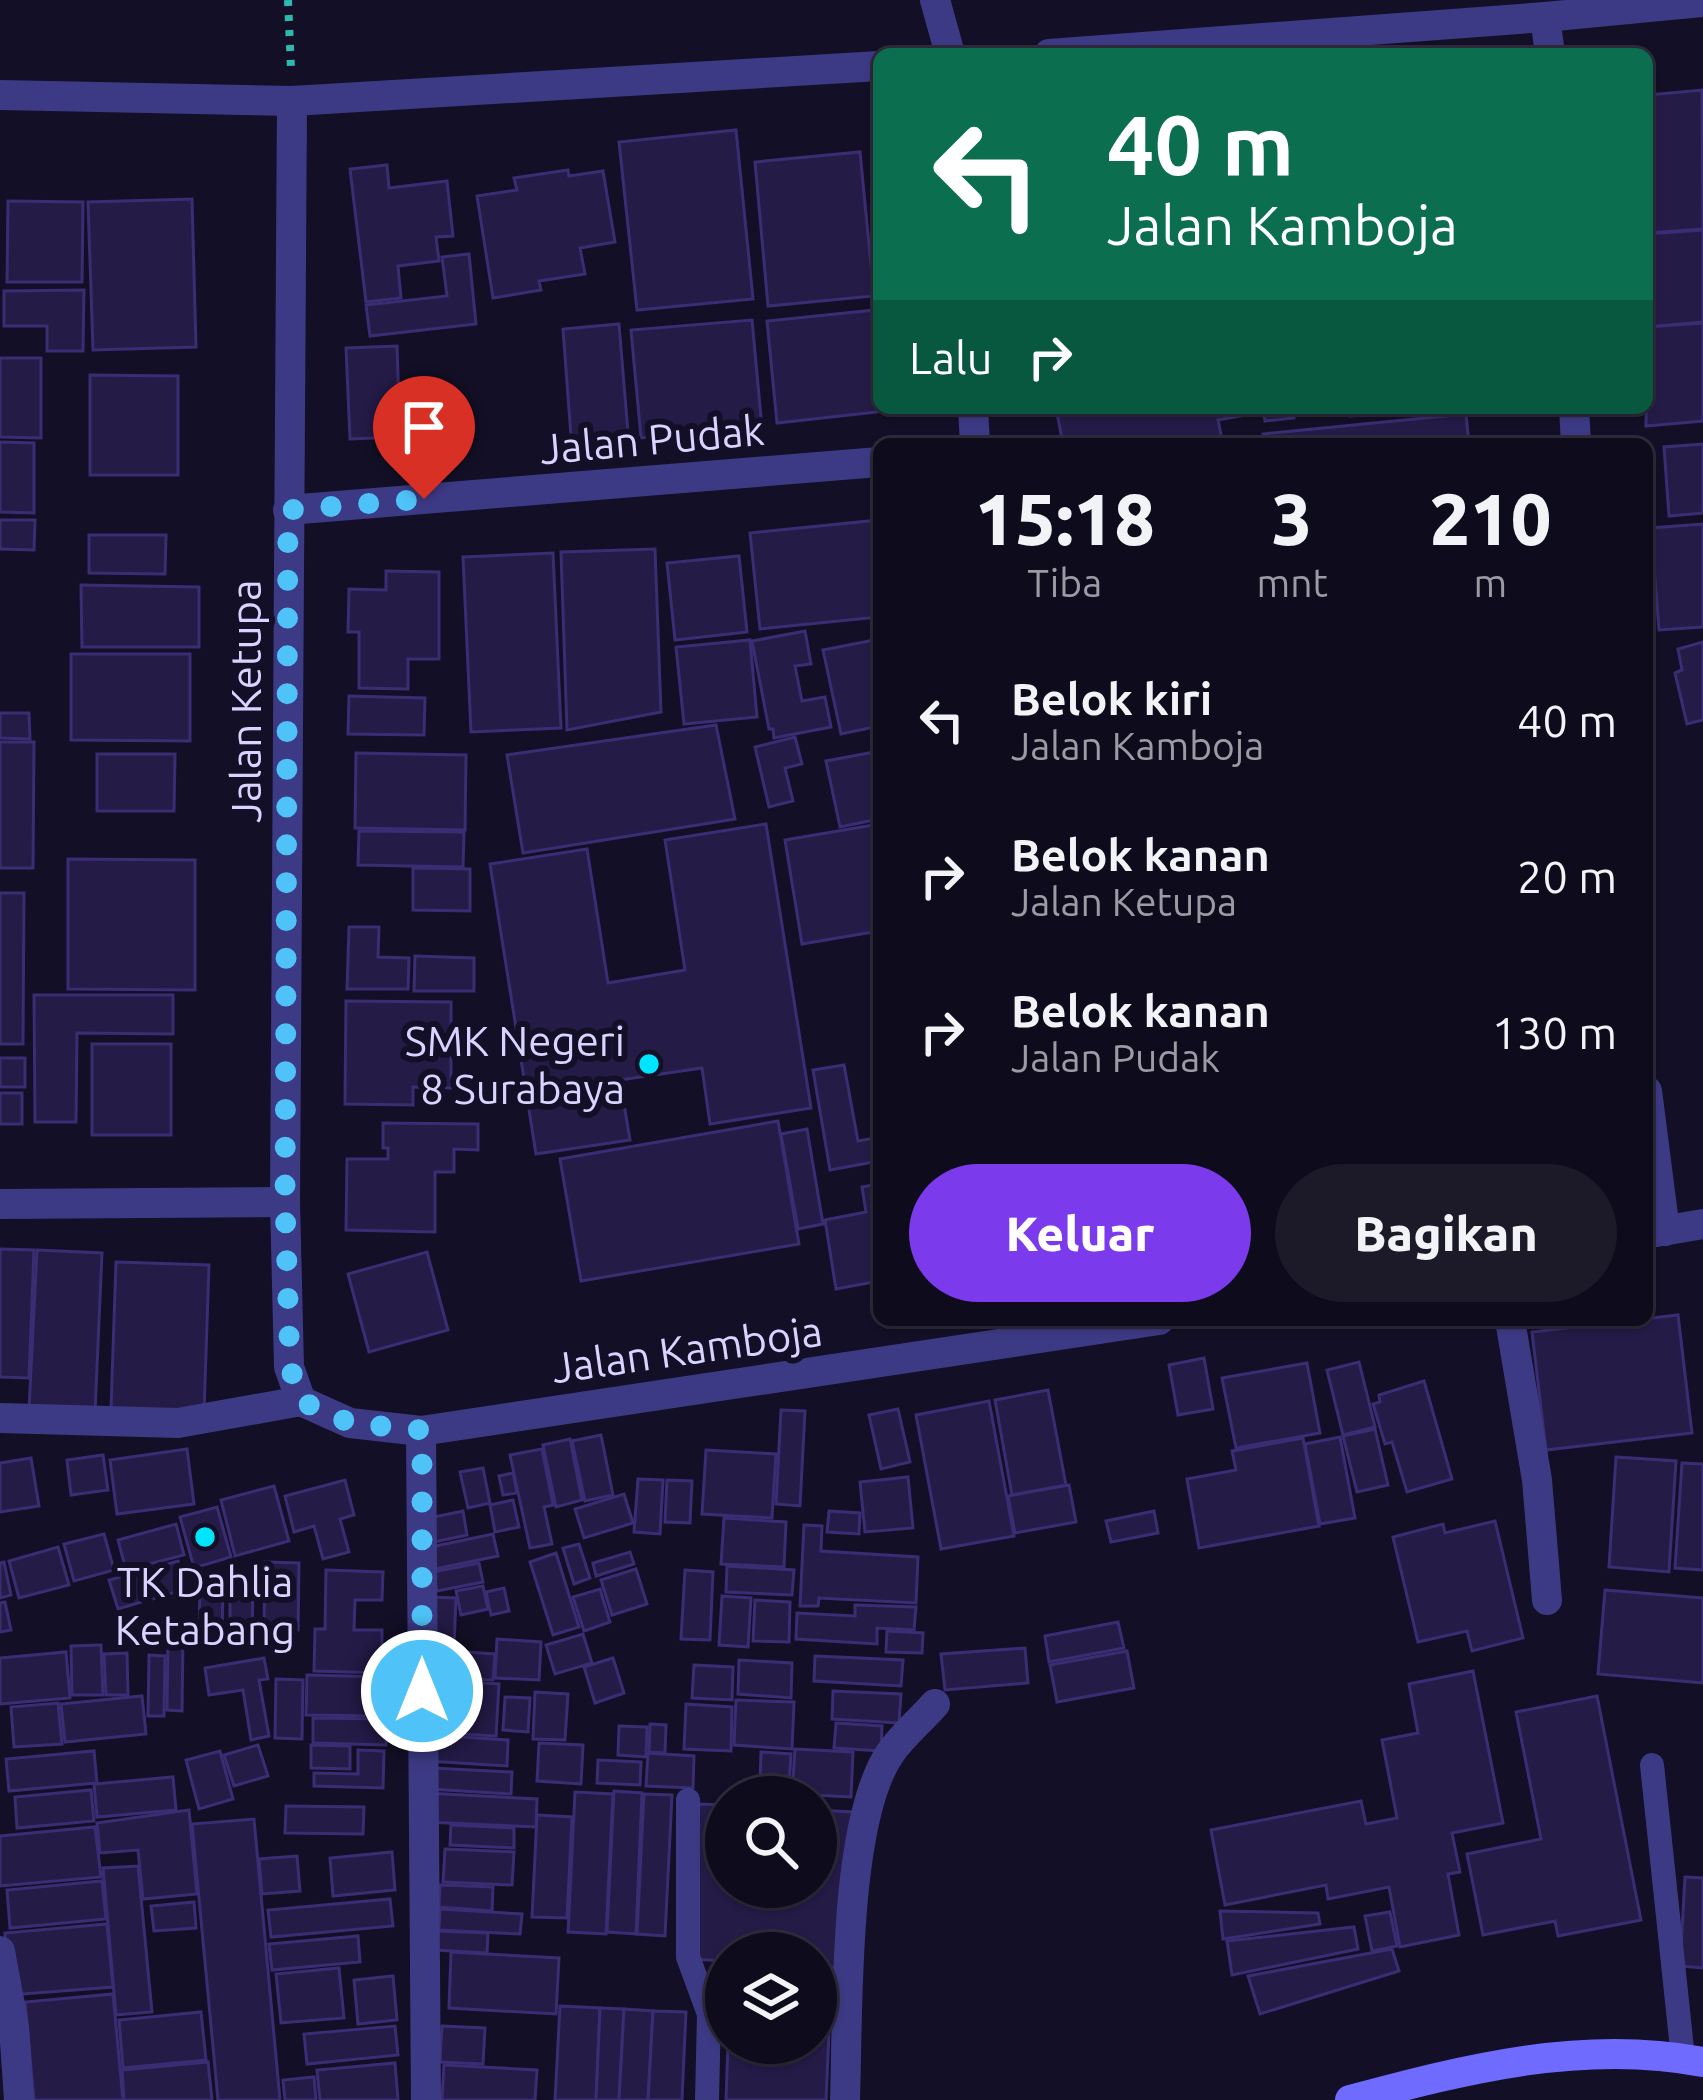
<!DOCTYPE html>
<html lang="id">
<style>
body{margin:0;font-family:Ubuntu,sans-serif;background:#1c1929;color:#f1f3f6;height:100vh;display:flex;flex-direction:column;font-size:45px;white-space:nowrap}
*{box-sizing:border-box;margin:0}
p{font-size:39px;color:#9b9ba3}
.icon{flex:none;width:66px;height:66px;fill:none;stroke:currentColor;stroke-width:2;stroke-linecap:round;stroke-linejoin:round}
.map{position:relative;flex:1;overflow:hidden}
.details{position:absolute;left:873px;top:438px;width:780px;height:888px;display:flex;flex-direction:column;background:#0e0b1c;border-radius:18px;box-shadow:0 3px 9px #0004,0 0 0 3px #2e2b3b}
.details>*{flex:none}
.banner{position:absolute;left:873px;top:48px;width:780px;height:366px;border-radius:18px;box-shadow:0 3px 9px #0004,0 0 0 3px #2e2b3b;background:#0b6e4f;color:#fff;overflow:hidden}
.fabs{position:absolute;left:705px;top:1776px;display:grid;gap:24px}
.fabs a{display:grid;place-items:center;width:132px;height:132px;border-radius:50%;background:#0e0b1c;box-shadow:0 3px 9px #0004,0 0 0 3px #2e2b3b;font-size:60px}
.pin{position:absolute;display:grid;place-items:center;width:102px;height:102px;color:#fff;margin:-123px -51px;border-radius:50% 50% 50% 0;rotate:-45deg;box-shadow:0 0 12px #0007}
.pin .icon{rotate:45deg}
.me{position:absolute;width:132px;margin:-66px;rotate:0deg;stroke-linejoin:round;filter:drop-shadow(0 0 9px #0008)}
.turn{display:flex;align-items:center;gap:42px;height:252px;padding:0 36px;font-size:54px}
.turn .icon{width:156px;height:156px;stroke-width:2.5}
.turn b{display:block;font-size:84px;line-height:102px}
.then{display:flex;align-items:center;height:114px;padding:0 36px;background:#0003;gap:24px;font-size:45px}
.eta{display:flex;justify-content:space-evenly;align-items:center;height:204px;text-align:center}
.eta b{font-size:72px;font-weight:800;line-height:84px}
.action{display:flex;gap:24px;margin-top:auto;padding:24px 36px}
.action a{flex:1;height:138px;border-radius:72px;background:#7c3aed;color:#fff;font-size:48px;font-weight:800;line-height:138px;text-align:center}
.action a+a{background:#1c1929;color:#f1f3f6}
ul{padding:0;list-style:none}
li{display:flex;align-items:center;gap:36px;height:156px;padding:0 36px}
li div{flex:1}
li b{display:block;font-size:45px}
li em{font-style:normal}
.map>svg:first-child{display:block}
</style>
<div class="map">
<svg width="1703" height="2100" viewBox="0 0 1703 2100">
<rect width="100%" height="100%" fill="#130f26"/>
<!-- building -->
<g fill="#241b47" stroke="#3b2d73" stroke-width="3">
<polygon points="1702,90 1703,229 1647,233 1647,95"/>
<polygon points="736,130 753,299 637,310 619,142"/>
<polygon points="860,152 874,296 768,306 755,162"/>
<polygon points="387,165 389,188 447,181 453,236 436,237 439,261 398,266 401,298 366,302 350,169"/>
<polygon points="568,170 569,176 603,171 615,242 580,248 585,274 539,281 541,290 493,298 477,196 517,190 514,178"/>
<polygon points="192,199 196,347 93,350 88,202"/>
<polygon points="8,201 83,202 82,282 7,282"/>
<polygon points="1703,230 1703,322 1647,327 1647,234"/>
<polygon points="469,254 476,324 370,336 366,305 447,296 442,257"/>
<polygon points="84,290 83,351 47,351 47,326 4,326 4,291"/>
<polygon points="875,310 879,408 886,411 777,423 767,321"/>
<polygon points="752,320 762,428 641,438 631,330"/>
<polygon points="1703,323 1703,421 1646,426 1647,327"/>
<polygon points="619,324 629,445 572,450 563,329"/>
<polygon points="397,346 400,437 350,439 346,348"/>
<polygon points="0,358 41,358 41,438 0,437"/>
<polygon points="90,375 178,376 178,475 90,475"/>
<polygon points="1056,408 1238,408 1240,416 1218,420 1223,444 1063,444"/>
<polygon points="1263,408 1293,408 1294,418 1265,421"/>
<polygon points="1349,408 1406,408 1406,410 1350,416"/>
<polygon points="1466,414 1469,444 1264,444 1263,434"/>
<polygon points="0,442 34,443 34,513 0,512"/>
<polygon points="1703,444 1703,513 1669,516 1664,447"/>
<polygon points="0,520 35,520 34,550 0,549"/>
<polygon points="879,520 879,617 760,629 750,533"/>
<polygon points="1703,524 1703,627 1659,630 1651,528"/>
<polygon points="89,535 166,535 165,574 89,573"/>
<polygon points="655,549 661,712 567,730 561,552"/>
<polygon points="553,553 561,728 471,732 463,557"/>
<polygon points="739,556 747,632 675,640 667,563"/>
<polygon points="386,571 439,572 439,659 408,659 408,689 359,688 359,632 348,632 349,589 386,590"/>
<polygon points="81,585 199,587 199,647 82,647"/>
<polygon points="805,631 811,664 795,666 802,701 825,697 831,727 774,738 773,729 769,729 752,641"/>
<polygon points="879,639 879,726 841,734 823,650"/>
<polygon points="750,640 757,717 684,724 676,647"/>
<polygon points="1703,642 1703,720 1687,724 1675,673 1682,670 1678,649"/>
<polygon points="71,654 190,654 190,741 71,740"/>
<polygon points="349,696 425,698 424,735 348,734"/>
<polygon points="0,713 29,713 30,739 0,738"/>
<polygon points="716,725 735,819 523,853 507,755"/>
<polygon points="795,737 802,764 785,768 793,801 769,807 755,747"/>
<polygon points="0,742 34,742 33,868 0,868"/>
<polygon points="879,751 879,819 840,827 826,761"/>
<polygon points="356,753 466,755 465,830 355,828"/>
<polygon points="97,754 175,754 174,811 97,811"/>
<polygon points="766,824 811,1108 710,1124 702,1068 620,1080 630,1140 536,1154 490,864 587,849 608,983 685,970 665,840"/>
<polygon points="879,824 879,931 802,944 785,840"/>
<polygon points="359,831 464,832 463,867 358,865"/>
<polygon points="68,859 195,860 195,990 68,989"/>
<polygon points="413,868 470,869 470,911 413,910"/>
<polygon points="0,893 24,893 23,1044 0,1044"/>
<polygon points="349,927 379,927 378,957 409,958 408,989 347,989"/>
<polygon points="415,956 474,958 474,991 414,991"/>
<polygon points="34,995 173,995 173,1034 77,1033 76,1122 35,1122"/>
<polygon points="346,1001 451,1002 451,1088 413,1087 413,1105 345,1104"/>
<rect x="92" y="1044" width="79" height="91"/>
<rect x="0" y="1058" width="25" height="29"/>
<polygon points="844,1065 858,1141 879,1137 879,1161 830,1170 813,1070"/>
<rect x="0" y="1093" width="22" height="31"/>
<polygon points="778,1121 799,1244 581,1281 560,1159"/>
<polygon points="383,1123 478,1124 478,1150 454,1149 454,1172 435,1172 435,1232 346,1230 347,1159 388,1159 388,1148 383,1148"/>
<polygon points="807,1129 823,1224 798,1229 781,1134"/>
<polygon points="879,1184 879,1281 836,1289 825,1220 866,1212 862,1187"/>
<polygon points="0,1249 34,1250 29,1378 0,1377"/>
<polygon points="37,1250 102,1253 95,1412 29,1409"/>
<polygon points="427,1252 448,1330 369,1352 348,1274"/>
<polygon points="116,1262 209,1265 204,1413 111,1409"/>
<polygon points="1678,1315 1692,1433 1546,1450 1532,1332"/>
<polygon points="1204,1358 1213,1409 1178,1415 1169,1365"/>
<polygon points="1359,1362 1375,1427 1343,1435 1327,1370"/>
<polygon points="1307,1363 1320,1433 1236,1448 1222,1378"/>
<polygon points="1424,1381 1452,1479 1407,1492 1392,1442 1385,1444 1373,1404 1380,1402 1379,1395"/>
<polygon points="1048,1390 1066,1485 1012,1495 995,1400"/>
<polygon points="989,1401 1014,1536 941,1549 916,1415"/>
<polygon points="898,1409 910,1462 881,1469 869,1415"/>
<polygon points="781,1410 805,1411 800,1506 776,1504"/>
<polygon points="1375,1429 1388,1485 1357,1492 1343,1436"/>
<polygon points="601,1435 613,1495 585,1501 572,1441"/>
<polygon points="1340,1437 1355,1518 1320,1524 1305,1444"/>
<polygon points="1303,1438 1319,1526 1199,1548 1187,1479 1236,1470 1232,1451"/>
<polygon points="570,1439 582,1500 556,1507 543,1445"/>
<polygon points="187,1449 194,1504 117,1514 110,1460"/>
<polygon points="542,1449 553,1505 544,1507 552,1544 530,1548 510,1455"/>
<polygon points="706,1450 776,1454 772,1518 702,1514"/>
<polygon points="103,1455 108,1490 71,1495 67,1460"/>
<polygon points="1616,1457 1676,1461 1669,1572 1609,1567"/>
<polygon points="31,1458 39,1506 0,1512 0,1463"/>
<polygon points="1682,1463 1703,1464 1703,1570 1675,1568"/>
<polygon points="483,1468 490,1503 468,1508 460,1472"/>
<polygon points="513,1473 517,1493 503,1495 499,1476"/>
<polygon points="908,1477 913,1528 865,1532 860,1482"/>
<polygon points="638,1479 663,1480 660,1534 634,1532"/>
<polygon points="345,1480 354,1515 340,1519 349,1552 323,1559 314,1526 294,1532 285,1496"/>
<polygon points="667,1480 692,1481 690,1523 665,1522"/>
<polygon points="1069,1485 1076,1522 1015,1533 1008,1496"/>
<polygon points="274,1486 289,1541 235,1556 221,1500"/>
<polygon points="624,1494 633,1523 584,1538 575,1509"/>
<polygon points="513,1500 519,1527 495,1532 490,1505"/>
<polygon points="217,1507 231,1557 194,1568 180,1517"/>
<polygon points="463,1511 467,1535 434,1542 429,1518"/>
<polygon points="829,1511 860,1513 859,1534 827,1532"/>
<polygon points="1154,1511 1158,1533 1111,1542 1106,1521"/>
<polygon points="724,1518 786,1522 784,1567 721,1564"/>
<polygon points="1495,1521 1523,1638 1472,1651 1467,1631 1418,1642 1393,1537 1443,1524 1445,1533"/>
<polygon points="176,1524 184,1555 126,1570 118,1540"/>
<polygon points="804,1525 822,1526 821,1551 918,1557 916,1603 819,1598 818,1606 800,1606"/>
<polygon points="104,1534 114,1570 74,1581 64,1544"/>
<polygon points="493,1534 498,1556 430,1570 426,1548"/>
<polygon points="579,1544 590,1578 574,1584 563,1548"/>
<polygon points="58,1547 69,1585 19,1598 9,1561"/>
<polygon points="630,1552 634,1564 596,1576 593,1563"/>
<polygon points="556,1553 579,1627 553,1635 530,1562"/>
<polygon points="178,1561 186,1589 118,1609 109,1580"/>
<polygon points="4,1562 11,1595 0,1598 0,1563"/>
<polygon points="265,1562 299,1563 298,1630 264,1630"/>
<polygon points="479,1563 483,1582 437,1591 433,1572"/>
<polygon points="727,1566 794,1570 792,1595 726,1592"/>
<polygon points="636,1569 647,1604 612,1615 601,1580"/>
<polygon points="326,1570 383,1572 382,1600 355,1600 354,1630 382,1630 382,1673 314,1671 315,1629 325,1629"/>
<polygon points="685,1570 713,1572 710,1640 681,1639"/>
<polygon points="200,1577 223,1578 222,1642 199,1642"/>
<polygon points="230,1586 253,1586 252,1639 230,1640"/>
<polygon points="483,1586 488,1609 461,1615 456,1591"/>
<polygon points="504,1588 509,1611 491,1615 486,1592"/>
<polygon points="600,1589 610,1622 584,1631 573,1597"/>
<polygon points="1605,1590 1703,1598 1703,1683 1598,1674"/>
<polygon points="722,1596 751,1598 748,1647 719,1645"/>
<polygon points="429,1597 456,1598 454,1647 427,1646"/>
<polygon points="755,1600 790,1602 789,1642 753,1641"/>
<polygon points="5,1602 11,1630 0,1632 0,1603"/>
<polygon points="855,1605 916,1607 914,1630 877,1628 877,1644 796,1639 797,1613 855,1616"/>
<polygon points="1118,1622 1124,1648 1049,1662 1045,1636"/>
<polygon points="887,1631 923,1633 922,1653 886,1652"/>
<polygon points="583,1634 592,1663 555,1674 546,1645"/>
<polygon points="168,1638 183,1638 182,1711 167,1710"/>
<polygon points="497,1639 541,1642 539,1680 495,1678"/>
<polygon points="101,1645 103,1695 72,1695 71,1646"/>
<polygon points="1025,1648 1028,1683 945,1690 941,1654"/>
<polygon points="436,1650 495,1654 493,1680 435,1677"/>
<polygon points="1127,1651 1134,1688 1057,1702 1050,1665"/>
<polygon points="66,1652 70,1698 0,1704 0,1658"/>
<polygon points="127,1653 128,1695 106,1695 104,1654"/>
<polygon points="149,1655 165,1656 164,1716 148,1716"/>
<polygon points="815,1656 903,1660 901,1686 814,1681"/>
<polygon points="264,1658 268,1679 259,1680 269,1736 251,1740 243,1690 209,1695 205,1668"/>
<polygon points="613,1658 624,1693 595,1703 584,1667"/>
<polygon points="739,1660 792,1663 791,1698 738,1694"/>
<polygon points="694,1665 733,1667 732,1700 692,1698"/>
<polygon points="1473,1671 1503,1823 1452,1833 1460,1872 1448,1874 1459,1935 1400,1947 1389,1887 1328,1899 1326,1885 1225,1905 1211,1830 1361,1801 1366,1824 1397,1818 1382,1740 1418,1733 1409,1684"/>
<polygon points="307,1675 386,1677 386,1716 306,1715"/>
<polygon points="276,1679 303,1680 302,1739 275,1738"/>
<polygon points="435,1680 499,1684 496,1736 462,1734 463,1713 433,1711"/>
<polygon points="833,1691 901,1694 899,1723 832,1719"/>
<polygon points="535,1692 568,1694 565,1740 533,1739"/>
<polygon points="142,1696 146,1734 65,1742 61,1704"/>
<polygon points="1597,1696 1641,1920 1558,1936 1555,1921 1483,1935 1467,1854 1541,1839 1516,1712"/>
<polygon points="505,1697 530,1698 528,1732 503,1730"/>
<polygon points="736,1700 794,1702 792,1749 734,1745"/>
<polygon points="58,1703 62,1744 14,1747 11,1707"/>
<polygon points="686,1704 732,1707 731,1751 684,1749"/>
<polygon points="313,1718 387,1719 386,1745 313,1743"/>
<polygon points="836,1723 882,1726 881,1751 834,1748"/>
<polygon points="650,1724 666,1725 665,1753 649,1752"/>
<polygon points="619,1726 647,1727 646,1757 618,1755"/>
<polygon points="430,1735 508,1740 507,1766 428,1761"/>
<polygon points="539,1743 583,1745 581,1784 537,1781"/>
<polygon points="258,1745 268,1776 234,1786 224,1755"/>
<polygon points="311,1745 350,1746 350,1769 311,1768"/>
<polygon points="795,1749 853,1752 851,1797 792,1794"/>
<polygon points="358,1750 384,1751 383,1788 314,1786 314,1773 358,1774"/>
<polygon points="94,1751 97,1783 9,1791 6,1759"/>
<polygon points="220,1751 233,1799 199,1809 186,1760"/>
<polygon points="761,1752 791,1754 789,1786 760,1783"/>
<polygon points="648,1753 694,1756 693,1788 646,1786"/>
<polygon points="598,1760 641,1762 640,1785 597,1783"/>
<polygon points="432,1768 512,1772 511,1794 431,1789"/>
<polygon points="173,1777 176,1810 97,1817 94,1784"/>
<polygon points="91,1790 94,1821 17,1828 15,1797"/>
<polygon points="614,1791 642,1793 636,1934 607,1932"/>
<polygon points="575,1792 613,1794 606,1934 568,1932"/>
<polygon points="426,1793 537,1799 536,1827 424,1822"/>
<polygon points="644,1794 672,1795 665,1936 637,1934"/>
<polygon points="699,1804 726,1805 726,1887 816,1887 816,1810 853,1812 846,1968 816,1967 816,1953 726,1953 726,1961 691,1959"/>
<polygon points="286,1806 364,1807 363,1834 285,1833"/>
<polygon points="189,1810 197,1894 143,1899 138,1850 100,1853 97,1823"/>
<polygon points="537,1815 572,1817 567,1918 532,1917"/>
<polygon points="254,1819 280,2100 218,2100 192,1824"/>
<polygon points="451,1825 514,1828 514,1848 450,1845"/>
<polygon points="95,1827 101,1877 0,1886 0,1836"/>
<polygon points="445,1849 514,1852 512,1885 443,1882"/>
<polygon points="392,1852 395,1890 333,1896 330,1858"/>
<polygon points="297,1856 300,1891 262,1894 259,1859"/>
<polygon points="138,1866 152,2012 116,2015 103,1868"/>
<polygon points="1685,1877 1703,1878 1703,1968 1680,1966"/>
<polygon points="102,1881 106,1919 10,1928 7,1890"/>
<polygon points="440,1885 493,1887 492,1911 439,1907"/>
<polygon points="390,1899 393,1926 271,1937 268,1910"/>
<polygon points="194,1902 196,1928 154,1931 151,1906"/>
<polygon points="440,1909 522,1914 520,1934 439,1930"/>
<polygon points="1220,1911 1318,1913 1320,1924 1223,1939"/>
<polygon points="1390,1912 1397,1946 1372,1951 1365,1916"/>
<polygon points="107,1924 113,1987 10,1995 5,1933"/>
<polygon points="1354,1927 1358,1949 1232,1975 1227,1941"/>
<polygon points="435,1931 488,1933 487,1953 435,1950"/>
<polygon points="358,1936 360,1962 272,1970 269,1944"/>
<polygon points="1392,1949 1399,1971 1260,2014 1248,1976"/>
<polygon points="451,1952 559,1958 556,2014 449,2008"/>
<polygon points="339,1968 344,2018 281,2023 276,1974"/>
<polygon points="393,1976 397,2020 358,2024 354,1980"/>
<polygon points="816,1987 831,1988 826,2100 726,2100 728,2043 816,2043"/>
<polygon points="113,1994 123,2100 34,2100 25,2002"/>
<polygon points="560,2006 600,2008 596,2100 555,2100"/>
<polygon points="600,2008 624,2009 619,2100 596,2100"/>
<polygon points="624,2009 653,2011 648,2100 619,2100"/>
<polygon points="653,2011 686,2012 682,2100 648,2100"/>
<polygon points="201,2012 206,2060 123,2068 119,2020"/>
<polygon points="395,2026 398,2055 307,2064 304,2034"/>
<polygon points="442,2026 485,2028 483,2064 440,2062"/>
<polygon points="208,2062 212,2100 124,2100 122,2070"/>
<polygon points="395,2063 398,2100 320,2100 317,2070"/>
<polygon points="444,2065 537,2070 535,2100 442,2100"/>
<polygon points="314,2077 316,2100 285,2100 283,2080"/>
</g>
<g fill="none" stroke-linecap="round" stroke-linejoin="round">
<!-- path -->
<polyline stroke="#2fb8b0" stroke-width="8" stroke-dasharray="6 9" stroke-linecap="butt" points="288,0 291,69"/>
<!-- service -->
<g stroke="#3d3a85" stroke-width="24">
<polyline points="1652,1765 1683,2058"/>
<polyline points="688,1800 688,1957 709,2014 707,2100"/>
</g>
<!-- minor -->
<g stroke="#3d3a85" stroke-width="30">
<polyline points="935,0 950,54"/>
<polyline points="1545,17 1550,54"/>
<polyline points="292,101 285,1202 289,1367 301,1401"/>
<polyline points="973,408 975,444"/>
<polyline points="1574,408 1576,444"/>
<polyline points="288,510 879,462"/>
<polyline points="1647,1091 1665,1231"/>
<polyline points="0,1204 285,1202"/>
<polyline points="1650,1233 1703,1224"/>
<polyline points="1510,1320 1537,1480 1547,1600"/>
<polyline points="301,1401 350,1423 421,1431 1159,1320"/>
<polyline points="0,1418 178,1423 301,1401"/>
<polyline points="421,1431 426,2100"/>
<polyline points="0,1951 14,2027 19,2100"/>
<path d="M 845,2100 C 848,2014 843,1820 891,1752 C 903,1735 921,1720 935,1704"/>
</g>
<!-- tertiary -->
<g stroke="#3d3a85" stroke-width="30">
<polyline points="1049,54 1545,17 1703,2"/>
<polyline points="0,95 292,101 879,66"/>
</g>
<!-- secondary -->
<path stroke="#6f6bff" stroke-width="30" d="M 1350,2100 C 1465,2069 1583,2039 1703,2062"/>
</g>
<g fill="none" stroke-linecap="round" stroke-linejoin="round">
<!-- route -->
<polyline stroke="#4fc3f7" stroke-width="21" stroke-dasharray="0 37.8" points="422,1691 422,1430 350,1423 301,1401 290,1367 285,1202 288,510 424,499"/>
</g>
<!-- markers -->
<g fill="#00e5ff" stroke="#130f26" stroke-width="4.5">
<circle cx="649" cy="1064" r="12"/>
<circle cx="205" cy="1537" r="12"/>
</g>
<g text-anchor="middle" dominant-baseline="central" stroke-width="12" stroke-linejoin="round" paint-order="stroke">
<!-- street labels -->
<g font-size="42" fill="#d9d4ff" stroke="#130f26">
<text transform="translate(652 439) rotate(-5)">Jalan Pudak</text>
<text transform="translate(245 701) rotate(-90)">Jalan Ketupa</text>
<text transform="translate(687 1349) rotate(-8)">Jalan Kamboja</text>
</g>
<!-- poi labels -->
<g font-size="42" fill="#d9d4ff" stroke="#130f26" text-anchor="end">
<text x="625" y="1040">SMK Negeri<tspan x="625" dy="48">8 Surabaya</tspan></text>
<text x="205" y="1581" text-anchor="middle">TK Dahlia<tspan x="205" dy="48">Ketabang</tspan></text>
</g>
</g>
</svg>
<div class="fabs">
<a><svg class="icon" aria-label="search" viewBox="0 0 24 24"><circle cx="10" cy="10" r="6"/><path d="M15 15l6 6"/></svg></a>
<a><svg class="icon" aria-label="layers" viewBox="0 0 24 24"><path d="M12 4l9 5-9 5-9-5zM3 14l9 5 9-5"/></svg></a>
</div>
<div class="pin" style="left:424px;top:499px;background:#d93025"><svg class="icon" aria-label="arrive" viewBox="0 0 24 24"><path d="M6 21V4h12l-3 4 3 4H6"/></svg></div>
<svg class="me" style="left:422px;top:1691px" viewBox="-20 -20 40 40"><circle r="17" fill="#4fc3f7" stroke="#fff" stroke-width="3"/><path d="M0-11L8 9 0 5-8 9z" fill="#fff"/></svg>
<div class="banner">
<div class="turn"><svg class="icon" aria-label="left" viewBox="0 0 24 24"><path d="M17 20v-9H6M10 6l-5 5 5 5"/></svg><div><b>40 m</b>Jalan Kamboja</div></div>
<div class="then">Lalu<svg class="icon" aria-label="right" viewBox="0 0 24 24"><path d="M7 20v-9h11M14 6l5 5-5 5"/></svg></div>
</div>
<section class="details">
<div class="eta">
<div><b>15:18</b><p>Tiba</p></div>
<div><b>3</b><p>mnt</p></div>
<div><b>210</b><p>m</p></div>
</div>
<ul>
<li><svg class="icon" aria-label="left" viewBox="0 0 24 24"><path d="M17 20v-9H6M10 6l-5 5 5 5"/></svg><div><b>Belok kiri</b><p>Jalan Kamboja</p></div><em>40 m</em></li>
<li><svg class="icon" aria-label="right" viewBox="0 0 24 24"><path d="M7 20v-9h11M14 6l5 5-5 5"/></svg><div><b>Belok kanan</b><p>Jalan Ketupa</p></div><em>20 m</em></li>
<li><svg class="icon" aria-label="right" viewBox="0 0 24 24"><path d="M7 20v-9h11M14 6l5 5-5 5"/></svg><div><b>Belok kanan</b><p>Jalan Pudak</p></div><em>130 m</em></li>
</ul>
<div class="action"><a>Keluar</a><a>Bagikan</a></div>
</section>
</div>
